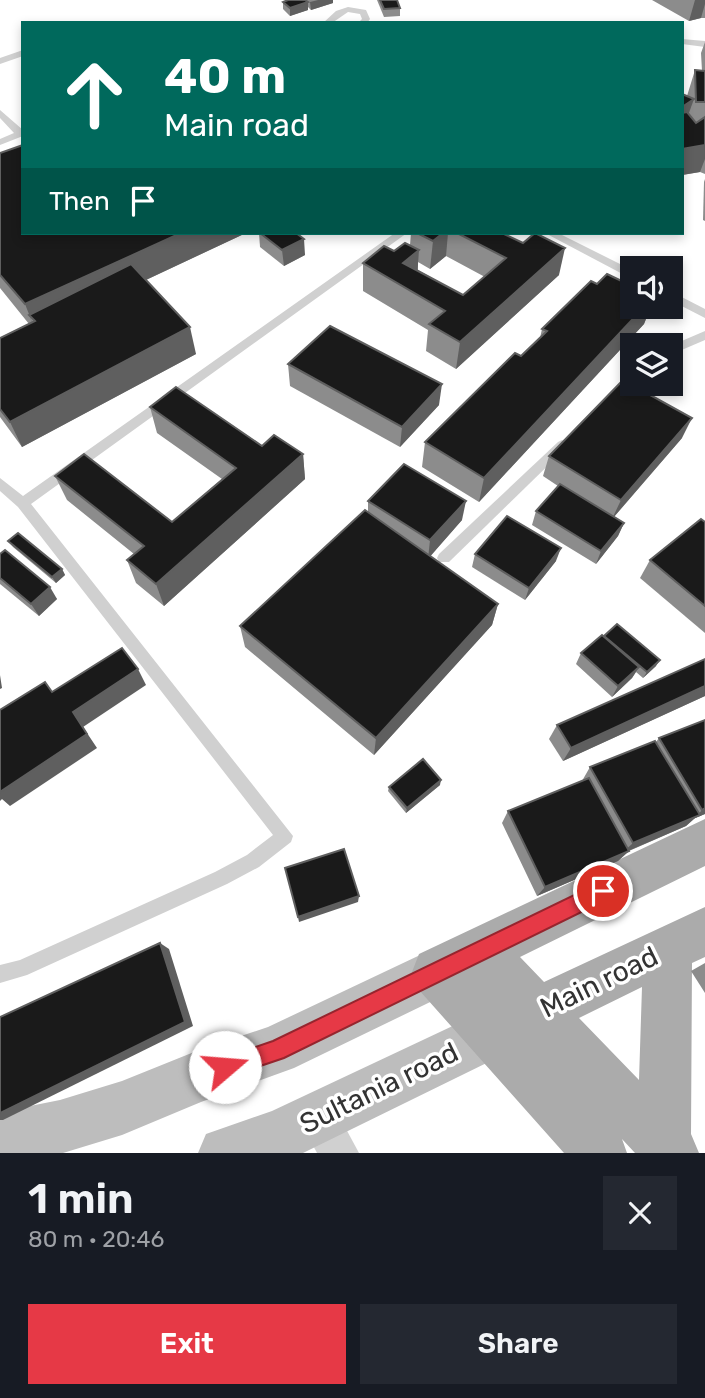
<!DOCTYPE html>
<meta charset="utf-8">
<style>
body{margin:0;font-family:Rubik,sans-serif;background:#242831;color:#f1f3f6;height:100vh;display:flex;flex-direction:column;font-size:26px;white-space:nowrap}
*{box-sizing:border-box;margin:0}
p{font-size:23px;color:#9ea1a6}
.icon{flex:none;width:38px;height:38px;fill:none;stroke:currentColor;stroke-width:2;stroke-linecap:round;stroke-linejoin:round}
.map{position:relative;height:1153px;overflow:hidden}
.drawer{display:flex;flex-direction:column;background:#171b24;flex:1}
.drawer>*{flex:none}
.hud{position:absolute;left:21px;top:21px;width:663px;height:214px;border-radius:0px;box-shadow:0 4px 10px #0003;background:#00695c;color:#fff;overflow:hidden}
.controls{position:absolute;left:620px;top:256px;display:grid;gap:14px}
.controls a{display:grid;place-items:center;width:63px;height:63px;border-radius:0px;background:#171b24;box-shadow:0 4px 10px #0003;font-size:35px}
.pin{position:absolute;display:grid;place-items:center;width:60px;height:60px;color:#fff;margin:-30px;border:4px solid #fff;border-radius:50%;box-shadow:0 2px 7px #0007}
.me{position:absolute;width:77px;margin:-38px;rotate:72deg;stroke-linejoin:round;filter:drop-shadow(0 0 5px #0008)}
.turn{display:flex;align-items:center;gap:24px;height:147px;padding:0 28px;font-size:32px}
.turn .icon{width:91px;height:91px;stroke-width:2.5}
.turn b{display:block;font-size:49px;line-height:60px}
.then{display:flex;align-items:center;height:66px;padding:0 28px;background:#0003;gap:14px;font-size:26px}
.round{display:grid;place-items:center;flex:none;width:74px;height:74px;border-radius:0px;background:#242831}
.overview{display:flex;align-items:center;justify-content:space-between;height:119px;padding:0 28px}
h1{font-size:42px;font-weight:600;line-height:52px}
.cta{display:flex;gap:14px;margin-top:auto;padding:14px 28px}
.cta a{flex:1;height:80px;border-radius:0px;background:#e63946;color:#fff;font-size:28px;font-weight:600;line-height:80px;text-align:center}
.cta a+a{background:#242831;color:#f1f3f6}
.map>svg:first-child{display:block}
</style>
<div class="map">
<svg width="705" height="1153" viewBox="0 0 705 1153">
<rect width="100%" height="100%" fill="#fff"/>
<g fill="none" stroke-linecap="round" stroke-linejoin="round">
<!-- service -->
<g fill="#d0d0d0" fill-rule="evenodd">
<polygon points="348,7 366,10 370,19 367,23 358,23 362,19 360,14 348,12 332,23 323,23 336,11"/>
<polygon points="682,39 705,41 705,47 682,44"/>
<polygon points="23,50 23,56 0,64 0,58"/>
<polygon points="0,110 23,130 23,136 0,145 0,139 14,133 0,118"/>
<polygon points="395,233 407,233 31,504 293,836 291,842 259,867 227,884 27,975 0,983 0,965 20,960 215,872 247,855 273,835 18,507 0,491 0,478 23,496"/>
<polygon points="545,233 558,233 632,270 632,279"/>
<polygon points="670,291 705,309 705,318 670,300"/>
<polygon points="705,331 705,340 670,355 670,346"/>
<polygon points="562,440 568,445 566,448 449,562 439,562 437,558 439,554 558,442"/>
</g>
<!-- minor -->
<polygon fill="#d0d0d0" fill-rule="evenodd" points="318,1097 332,1103 359,1153 317,1153 298,1117 304,1103"/>
<!-- secondary -->
<g fill="#bdbdbd" fill-rule="evenodd">
<polygon points="437,947 455,954 462,972 455,990 294,1068 201,1102 122,1135 63,1153 0,1153 0,1112 60,1100 122,1081 199,1050 268,1027"/>
<polygon points="493,1007 511,1015 519,1033 511,1051 303,1153 198,1153 206,1134 272,1111"/>
</g>
<!-- primary -->
<path fill="#ababab" fill-rule="evenodd" d="M 705,819 L 705,866 L 520,957 L 544,982 L 705,907 L 705,957 L 692,963 L 691,1134 L 699,1153 L 635,1153 L 622,1139 L 627,1153 L 564,1153 L 419,990 L 412,972 L 419,954 ZM 642,987 L 639,1080 L 579,1018 Z"/>
</g>
<!-- wall -->
<g fill="#8c8c8c" fill-rule="evenodd">
<polygon points="288,0 333,0 333,3 311,10 308,7 308,10 290,16 283,9 283,2"/>
<polygon points="377,0 397,0 400,8 400,16 384,17"/>
<polygon points="652,0 705,0 705,18 701,18 689,21"/>
<polygon points="705,42 705,174 700,172 682,175 687,96 695,70 702,71 701,53"/>
<polygon points="0,153 246,233 146,280 196,354 22,447 0,417 0,338 29,324 0,288"/>
<polygon points="705,179 705,221 703,220 704,182"/>
<polygon points="259,233 296,233 305,255 284,266 260,247"/>
<path d="M 411,233 L 502,233 L 559,275 L 456,369 L 426,351 L 428,330 L 363,291 L 363,263 L 410,245 ZM 446,256 L 485,277 L 463,295 L 418,270 L 418,262 L 430,269 Z"/>
<polygon points="632,306 651,306 644,324 479,502 422,467 425,442 521,356 540,338 542,329"/>
<polygon points="288,364 439,405 400,447 290,386"/>
<polygon points="150,407 262,446 303,454 305,479 164,606 136,583 127,560 134,554 67,500 55,476 172,522 222,479 157,433"/>
<polygon points="682,438 614,517 624,523 618,536 596,564 532,525 536,511 558,486 543,476 549,456"/>
<polygon points="368,501 462,520 430,556 498,604 492,625 374,755 245,647 240,626 368,512"/>
<polygon points="705,522 705,633 640,578 650,560"/>
<polygon points="8,541 62,569 65,575 56,583 13,547"/>
<polygon points="0,554 57,599 39,616 0,584"/>
<polygon points="475,554 556,561 525,600 472,567"/>
<polygon points="581,653 656,666 643,678 636,672 632,678 612,697 576,664"/>
<polygon points="705,659 705,696 563,761 549,739 557,725"/>
<polygon points="705,720 705,814 695,818 686,826 629,851 618,861 537,896 502,823 508,811 582,781 590,767 656,742 659,738"/>
<polygon points="440,785 406,813 388,791 389,787"/>
<polygon points="705,963 705,993 691,971"/>
</g>
<!-- shaded-wall -->
<g fill="#5f5f5f">
<polygon points="318,0 333,0 333,3 311,10 310,2"/>
<polygon points="695,0 705,0 705,4 701,18 689,21"/>
<polygon points="308,2 308,10 290,16 290,8"/>
<polygon points="694,99 686,121 682,124 682,107"/>
<polygon points="705,145 705,159 700,172 682,175 682,149"/>
<polygon points="181,233 246,233 39,330 35,321 29,315 36,332 25,304"/>
<polygon points="443,233 448,233 446,256 430,269 433,241"/>
<polygon points="304,239 305,255 284,266 282,250"/>
<polygon points="565,248 559,275 456,369 460,342"/>
<polygon points="419,250 417,278 403,263"/>
<polygon points="645,306 651,306 644,324 479,502 484,478"/>
<polygon points="190,327 196,354 22,447 10,422"/>
<polygon points="442,384 439,405 400,447 402,427"/>
<polygon points="692,418 682,438 612,519 621,500"/>
<polygon points="303,454 305,479 164,606 156,584"/>
<polygon points="466,501 462,520 428,559 430,540"/>
<polygon points="624,523 618,536 596,564 601,551"/>
<polygon points="561,548 556,561 525,600 529,588"/>
<polygon points="62,569 65,575 56,583 52,577"/>
<polygon points="50,587 57,599 39,616 31,604"/>
<polygon points="498,604 492,625 374,755 376,738"/>
<polygon points="660,660 656,666 643,678 647,672"/>
<polygon points="639,667 632,678 612,697 618,686"/>
<polygon points="138,669 146,685 83,727 97,748 10,806 2,799 0,801 0,792 73,712"/>
<polygon points="0,675 2,688 0,689"/>
<polygon points="705,686 705,696 563,761 571,748"/>
<polygon points="441,780 440,785 406,813 407,808"/>
<polygon points="705,808 705,814 695,818 686,826 621,854 633,843 693,818"/>
<polygon points="629,851 618,861 537,896 545,887"/>
<polygon points="359,896 358,902 299,922 298,917"/>
<polygon points="160,943 169,949 193,1026 3,1120 0,1120 0,1113"/>
</g>
<!-- building -->
<g fill="#1a1a1a" stroke="#5f5f5f" stroke-width="2">
<polygon points="288,0 305,0 308,2 290,8 283,2"/>
<polygon points="380,0 397,0 400,8 384,9"/>
<polygon points="695,70 705,71 705,102 696,102"/>
<polygon points="682,94 694,99 682,107"/>
<polygon points="687,112 696,123 705,117 705,145 682,149 682,113"/>
<polygon points="23,145 23,233 181,233 25,304 0,275 0,153"/>
<polygon points="260,233 296,233 304,239 282,250"/>
<polygon points="417,233 443,233 433,241"/>
<polygon points="457,233 502,233 523,243 535,233 565,248 460,342 429,324 445,311 363,263 384,246 394,251 405,243 419,250 403,263 463,295 506,258"/>
<polygon points="131,264 190,327 10,422 0,409 0,338 35,321 29,315"/>
<polygon points="607,274 632,286 632,306 645,306 484,478 425,442 515,353 521,356 547,331 542,329 591,281 597,284"/>
<polygon points="330,326 442,384 402,427 288,364"/>
<polygon points="623,380 692,418 621,500 549,456"/>
<polygon points="176,387 262,446 274,435 303,454 156,584 127,560 144,546 55,476 84,454 172,522 236,468 150,407"/>
<polygon points="404,464 466,501 430,540 368,501"/>
<polygon points="560,484 624,523 601,551 536,511"/>
<polygon points="365,510 498,604 376,738 240,626"/>
<polygon points="507,516 561,548 529,588 475,554"/>
<polygon points="701,519 705,522 705,606 650,560"/>
<polygon points="18,533 62,569 52,577 8,541"/>
<polygon points="5,550 50,587 31,604 0,578 0,554"/>
<polygon points="617,624 660,660 647,672 604,636"/>
<polygon points="602,635 639,667 618,686 581,653"/>
<polygon points="122,648 138,669 73,712 87,734 0,792 0,710 45,682 52,692"/>
<polygon points="705,659 705,686 571,748 557,725"/>
<polygon points="705,720 705,808 702,810 659,738"/>
<polygon points="655,741 700,815 633,843 590,767"/>
<polygon points="423,759 441,780 407,808 389,787"/>
<polygon points="589,778 629,851 545,887 508,811"/>
<polygon points="344,849 359,896 298,917 285,868"/>
<polygon points="160,943 185,1022 0,1113 0,1017"/>
</g>
<!-- route -->
<polygon fill="#e63946" stroke="#96252e" stroke-width="2" points="603,881 610,884 613,891 610,898 284,1058 225,1078 217,1075 214,1067 217,1060 273,1041"/>
<g text-anchor="middle" dominant-baseline="central" stroke-width="7" stroke-linejoin="round" paint-order="stroke">
<!-- near-street labels -->
<g font-size="28" fill="#333" stroke="#fff">
<text transform="translate(599 982) rotate(-26)">Main road</text>
<text transform="translate(379 1088) rotate(-26)">Sultania road</text>
</g>
</g>
</svg>
<div class="controls">
<a><svg class="icon" aria-label="sound" viewBox="0 0 24 24"><path d="M4 9h4l5-4v14l-5-4H4zM17 9q2 3 0 6"/></svg></a>
<a><svg class="icon" aria-label="layers" viewBox="0 0 24 24"><path d="M12 4l9 5-9 5-9-5zM3 14l9 5 9-5"/></svg></a>
</div>
<div class="pin" style="left:603px;top:891px;background:#d93025"><svg class="icon" aria-label="arrive" viewBox="0 0 24 24"><path d="M6 21V4h12l-3 4 3 4H6"/></svg></div>
<svg class="me" style="left:225px;top:1067px" viewBox="-20 -20 40 40"><circle r="19" fill="#fff"/><path d="M0-13L10 11 0 6-10 11z" fill="#e63946"/></svg>
<div class="hud">
<div class="turn"><svg class="icon" aria-label="ahead" viewBox="0 0 24 24"><path d="M12 20V5M6 11l6-6 6 6"/></svg><div><b>40 m</b>Main road</div></div>
<div class="then">Then<svg class="icon" aria-label="arrive" viewBox="0 0 24 24"><path d="M6 21V4h12l-3 4 3 4H6"/></svg></div>
</div>
</div>
<section class="drawer">
<div class="overview"><div><h1>1 min</h1><p>80 m · 20:46</p></div><a class="round"><svg class="icon" aria-label="close" viewBox="0 0 24 24"><path d="M6 6l12 12M18 6L6 18"/></svg></a></div>
<div class="cta"><a>Exit</a><a>Share</a></div>
</section>
